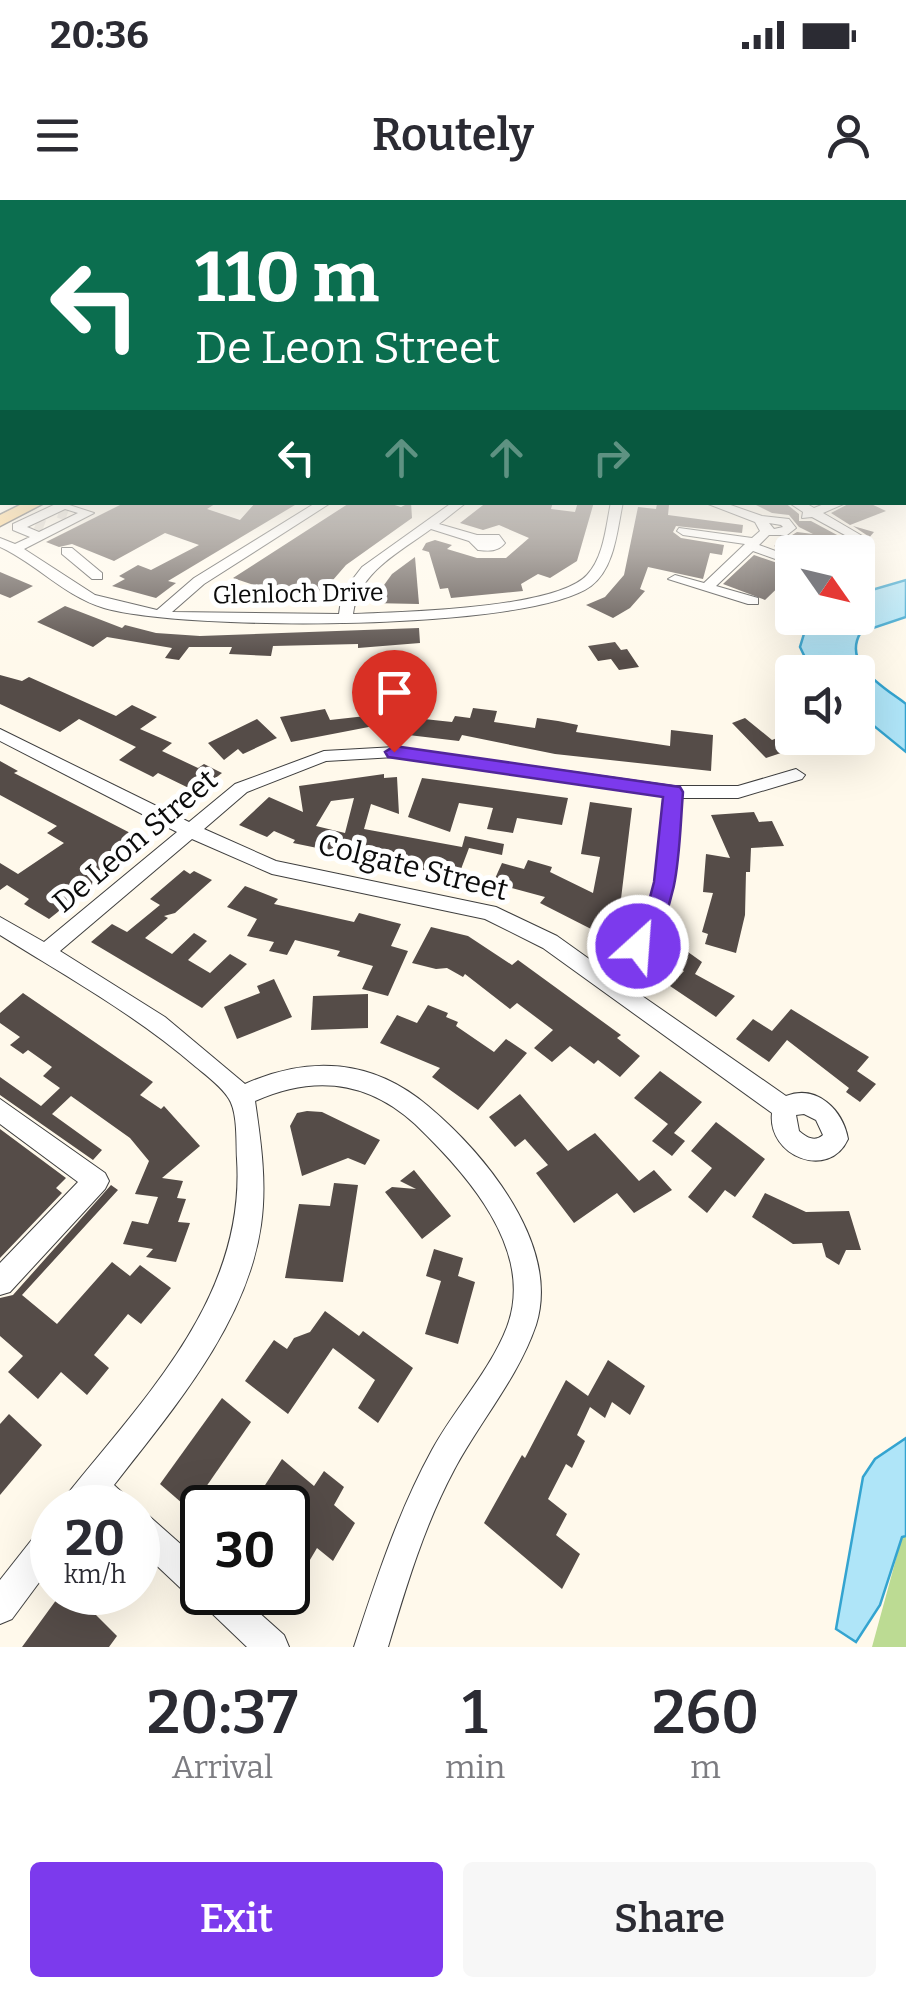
<!DOCTYPE html>
<style>
body{margin:0;font-family:Bitter,serif;background:#f7f7f7;color:#2b2b33;height:100vh;display:flex;flex-direction:column;font-size:38px;white-space:nowrap}
*{box-sizing:border-box;margin:0}
p{font-size:32px;color:#7c7c81}
.icon{flex:none;width:55px;height:55px;fill:none;stroke:currentColor;stroke-width:2;stroke-linecap:round;stroke-linejoin:round}
.map{position:relative;height:1447px;overflow:hidden}
.details{display:flex;flex-direction:column;background:#fff;flex:1}
.details>*{flex:none}
.hud{position:absolute;left:0px;top:0px;width:908px;height:305px;box-shadow:0 10px 40px #0002;background:#0b6e4f;color:#fff;overflow:hidden}
.needle{width:65px;rotate:124deg}
.controls{position:absolute;left:775px;top:335px;display:grid;gap:20px}
.controls a{display:grid;place-items:center;width:100px;height:100px;border-radius:10px;background:#fff;box-shadow:0 10px 40px #0002;font-size:50px}
.speed{position:absolute;left:30px;top:1285px;display:flex;gap:20px;font-size:50px;font-weight:700;text-align:center}
.speed>*{display:grid;place-content:center;width:130px;height:130px;border-radius:50%;background:#fff;box-shadow:0 10px 40px #0002;line-height:1}
.speed small{font-size:25px;font-weight:400}
.speed .limit{border:5px solid #111;border-radius:15px;background:#fff;color:#111}
.pin{position:absolute;display:grid;place-items:center;width:85px;height:85px;color:#fff;margin:-102px -42px;border-radius:50% 50% 50% 0;rotate:-45deg;box-shadow:0 0 10px #0007}
.pin .icon{rotate:45deg}
.me{position:absolute;width:110px;margin:-55px;rotate:26deg;stroke-linejoin:round;filter:drop-shadow(0 0 8px #0008)}
.turn{display:flex;align-items:center;gap:35px;height:210px;padding:0 30px;font-size:45px}
.turn .icon{width:130px;height:130px;stroke-width:2.5}
.turn b{display:block;font-size:70px;line-height:85px}
.lanes{display:flex;align-items:center;height:95px;padding:0 30px;background:#0003;justify-content:center;gap:50px;direction:ltr}
.lanes .off{opacity:.35}
.eta{display:flex;justify-content:space-evenly;align-items:center;height:170px;text-align:center}
.eta b{font-size:60px;font-weight:600;line-height:70px}
.primary-button{display:flex;gap:20px;margin-top:auto;padding:20px 30px}
.primary-button a{flex:1;height:115px;border-radius:10px;background:#7c3aed;color:#fff;font-size:40px;font-weight:600;line-height:115px;text-align:center}
.primary-button a+a{background:#f7f7f7;color:#2b2b33}
.status{display:flex;justify-content:space-between;align-items:center;height:70px;padding:0 50px;background:#fff;direction:ltr}
.status svg{height:28px;fill:currentColor}
header{display:flex;justify-content:space-between;align-items:center;height:130px;padding:0 30px;background:#fff;font-size:45px;font-weight:600}
.map>svg:first-child{display:block}
</style>
<div class="status"><b>20:36</b><svg viewBox="0 0 49 12"><path d="M0 12V9h3v3zM5 12V6h3v6zM10 12V3h3v9zM15 12V0h3v12zM26 1h20v11H26zM47 4h2v5h-2z"/></svg></div>
<header><svg class="icon" aria-label="menu" viewBox="0 0 24 24"><path d="M4 6h16M4 12h16M4 18h16"/></svg>Routely<svg class="icon" aria-label="person" viewBox="0 0 24 24"><circle cx="12" cy="8" r="4"/><path d="M4 21q1-7 8-7t8 7"/></svg></header>
<div class="map">
<svg width="906" height="1447" viewBox="0 0 906 1447">
<rect width="100%" height="100%" fill="#fff9eb"/>
<!-- forest -->
<polygon fill="#bcdb93" points="906,1336 906,1447 872,1447 902,1337"/>
<!-- water -->
<g fill="#afe5f8" stroke="#34a4d0" stroke-width="2.5">
<path d="M 906,380 L 906,417 L 861,432 C 841,464 884,487 906,504 L 906,552 L 858,513 L 858,472 L 812,472 L 800,447 L 807,424 L 814,418 L 858,418 L 858,394 Z"/>
<polygon points="906,1238 906,1336 902,1337 880,1405 856,1442 836,1429 863,1277 875,1259"/>
</g>
<!-- building -->
<g fill="#554c48" fill-rule="evenodd">
<polygon points="126,302 218,302 207,309 240,320 256,302 300,302 168,381 176,383 156,398 112,386 125,379 119,376 138,365 151,370 199,345 165,333 114,361 72,344 59,347 46,342"/>
<polygon points="351,302 385,302 401,307 411,302 412,318 346,365 326,388 320,387 317,402 284,402 286,396 233,378"/>
<polygon points="487,302 553,302 551,309 575,312 578,302 594,302 577,361 550,378 538,374 521,384 523,391 451,398 448,388 440,389 429,352 422,350 426,343 435,340 452,345 447,349 477,358 506,358 529,338 499,325 483,330 460,323"/>
<polygon points="750,302 784,302 799,314 799,321 811,321 852,343 865,341 868,336 853,326 874,332 862,346 843,352 792,353 774,346 797,332 813,334 799,327 789,315 772,313"/>
<polygon points="852,302 867,302 886,311 850,325 831,313"/>
<polygon points="657,304 669,305 668,315 743,325 742,333 676,326 673,332 681,338 724,345 722,355 710,353 703,379 648,367 640,389 645,391 630,408 613,418 586,405 605,397 624,375 638,307 656,309"/>
<polygon points="754,355 792,368 792,374 765,400 723,384"/>
<polygon points="415,357 419,404 371,403 392,374"/>
<polygon points="0,372 33,386 10,398 0,394"/>
<polygon points="65,406 122,428 125,425 156,433 200,436 419,428 420,443 358,448 358,444 273,446 271,456 229,454 232,447 189,447 179,460 165,458 172,448 107,437 93,447 37,422"/>
<polygon points="615,442 621,450 627,449 639,467 619,470 611,459 598,461 588,446"/>
<polygon points="0,475 22,481 29,477 116,516 132,505 157,517 140,529 172,543 162,551 198,568 204,564 222,573 197,592 158,573 153,577 119,560 136,547 79,519 60,532 0,504"/>
<polygon points="398,505 415,507 412,514 425,515 424,519 452,522 455,516 470,518 473,508 497,511 494,522 535,528 537,518 558,521 578,525 576,532 670,546 671,530 713,535 711,571 555,554 462,535 459,541 400,534 405,520 291,542 280,517 325,509 330,520 366,516 365,508"/>
<polygon points="745,518 772,540 792,532 792,538 826,538 766,558 732,523"/>
<polygon points="257,519 277,538 243,554 238,549 224,560 208,543"/>
<polygon points="0,561 18,571 14,573 140,638 91,677 97,681 49,719 24,704 29,699 7,685 0,690 0,663 18,674 64,643 47,633 57,626 0,595"/>
<path d="M 384,574 L 384,578 L 397,577 L 399,614 L 371,604 L 364,629 L 462,647 L 465,636 L 504,644 L 502,655 L 469,648 L 458,677 L 293,643 L 295,640 L 274,631 L 267,637 L 239,625 L 269,597 L 303,612 L 299,586 ZM 354,598 L 345,633 L 316,626 L 331,601 Z"/>
<polygon points="422,578 568,598 562,625 517,618 513,633 487,629 493,608 459,603 450,632 408,617"/>
<polygon points="590,602 632,608 620,707 595,731 540,703 545,697 493,683 502,663 524,669 528,660 552,667 550,672 593,693 600,657 581,654"/>
<polygon points="754,612 759,622 772,621 784,646 751,648 750,672 746,672 745,715 736,753 705,744 708,734 702,732 713,693 703,692 706,654 730,658 711,615"/>
<polygon points="184,670 190,674 194,671 212,680 175,713 164,716 168,718 145,738 172,754 194,733 207,741 188,760 210,773 230,754 247,764 202,808 91,742 112,724 127,732 160,705 150,699"/>
<polygon points="245,686 278,699 274,704 354,722 359,713 401,724 391,746 408,751 388,796 362,789 373,766 337,756 340,751 295,740 287,755 269,751 274,742 247,736 257,719 227,707"/>
<polygon points="431,727 468,736 512,765 518,760 621,835 617,838 640,856 620,877 598,860 594,864 570,846 552,862 534,848 553,830 517,803 510,809 465,774 463,777 447,768 436,769 412,763"/>
<polygon points="688,752 702,762 695,774 735,796 716,817 670,786 684,771 675,765"/>
<polygon points="274,779 292,817 237,839 224,807 260,793 257,786"/>
<polygon points="23,793 153,882 140,895 161,909 164,906 200,946 162,978 183,981 177,998 186,999 178,1022 190,1023 176,1062 146,1057 153,1049 123,1044 132,1021 148,1024 158,997 135,994 149,961 130,938 71,896 52,914 102,950 93,960 0,895 0,877 41,906 60,888 43,876 52,867 28,850 23,854 10,845 20,837 0,823 0,813"/>
<polygon points="368,794 368,828 311,830 313,796"/>
<polygon points="428,805 448,813 446,817 458,822 456,826 494,852 506,839 527,853 478,910 432,877 440,868 380,843 397,815 417,823"/>
<polygon points="791,809 869,857 857,871 876,884 860,902 846,892 849,888 787,840 769,862 736,839 753,819 772,831"/>
<polygon points="660,871 702,902 674,933 685,941 672,956 652,941 668,924 634,898"/>
<polygon points="520,894 568,951 595,933 639,981 654,970 672,990 634,1013 617,993 574,1023 536,973 548,965 525,939 515,947 489,917"/>
<polygon points="307,911 322,912 380,940 365,965 348,958 302,976 290,926 297,913"/>
<polygon points="716,922 765,959 735,997 725,990 707,1013 688,997 712,968 691,951"/>
<polygon points="0,929 66,978 56,988 62,993 0,1058"/>
<polygon points="414,970 451,1016 422,1039 385,992 392,987 416,989 400,981"/>
<polygon points="334,983 358,985 343,1082 285,1078 299,1004 330,1006"/>
<polygon points="111,985 118,990 22,1095 57,1124 112,1062 130,1076 140,1065 171,1088 141,1124 128,1114 94,1155 109,1168 87,1195 61,1172 38,1199 8,1172 23,1156 0,1136 0,1098 13,1095"/>
<polygon points="765,993 806,1012 849,1011 861,1050 846,1050 839,1065 826,1057 822,1043 793,1044 752,1017"/>
<polygon points="434,1049 463,1058 458,1076 475,1082 458,1144 425,1134 441,1081 426,1076"/>
<polygon points="325,1111 359,1136 363,1131 413,1168 378,1223 358,1208 375,1180 333,1148 288,1214 245,1181 274,1140 287,1149 294,1138 310,1132"/>
<polygon points="608,1160 645,1186 630,1215 612,1202 605,1218 590,1207 577,1235 585,1241 572,1268 566,1264 548,1299 567,1314 556,1335 580,1354 562,1389 484,1323 522,1255 525,1258 566,1180 588,1196"/>
<polygon points="222,1198 251,1222 190,1310 160,1284"/>
<polygon points="9,1214 42,1245 0,1295 0,1224"/>
<polygon points="282,1259 314,1286 324,1271 344,1287 334,1305 355,1323 333,1361 317,1348 288,1397 288,1308 250,1308"/>
<polygon points="62,1392 90,1392 83,1402 117,1436 109,1447 22,1447"/>
</g>
<g fill="none" stroke-linecap="round" stroke-linejoin="round">
<!-- minor-tunnel -->
<g stroke="#dbd5ca" stroke-width="12" stroke-dasharray="12 6" stroke-linecap="butt">
<polyline points="59,312 67,315"/>
<polyline points="36,323 44,326"/>
</g>
<!-- minor casing -->
<g stroke="#3f3f3f" stroke-width="2">
<g id="minor">
<path d="M 60,302 L 94,313 L 24,349 L 95,395 L 157,410 L 194,378 L 317,302 L 332,302 L 204,384 L 172,412 L 339,414 L 342,393 L 362,367 L 453,302 L 467,302 L 439,324 L 477,335 L 499,335 L 505,343 C 498,352 489,351 478,350 L 469,341 L 431,329 C 400,352 358,372 353,414 C 401,412 556,409 587,375 C 604,357 606,326 611,302 L 623,302 C 617,330 615,368 591,386 C 528,432 183,431 104,408 C 64,396 37,364 0,347 L 0,338 L 15,344 L 30,337 L 13,330 L 13,324 ZM 65,309 L 78,313 L 39,332 L 27,327 Z"/>
<path d="M 703,302 L 722,302 L 762,316 L 789,319 L 796,328 L 787,335 L 769,335 L 759,345 L 792,357 L 792,365 L 753,351 L 716,386 L 758,398 L 758,404 L 748,404 L 668,379 L 675,375 L 704,383 L 745,344 L 683,335 L 677,331 L 679,328 L 752,338 L 760,331 L 755,322 ZM 769,323 L 781,325 L 783,327 L 774,329 Z"/>
<polygon points="788,302 804,302 814,308 829,302 848,302 823,313 864,337 854,340 812,317 802,318 803,312"/>
<polygon points="62,348 72,348 102,373 102,379 92,379 62,354"/>
<path d="M 0,529 L 189,622 L 235,584 L 324,551 L 395,547 L 673,586 L 738,586 L 796,569 L 805,575 L 802,579 L 738,598 L 681,598 C 676,680 678,715 622,782 L 786,896 C 817,884 843,910 848,939 C 829,981 767,956 772,913 L 543,748 L 485,719 L 272,674 L 192,639 L 60,751 L 165,817 L 245,884 C 309,855 373,859 428,906 C 485,954 561,1045 536,1125 C 518,1178 480,1221 454,1270 C 424,1326 406,1387 388,1447 L 354,1447 C 376,1380 398,1312 432,1250 C 455,1208 490,1171 507,1127 C 536,1050 466,973 415,924 C 367,880 313,875 255,901 C 261,942 267,984 261,1025 C 247,1124 173,1209 114,1285 L 127,1297 L 131,1308 L 61,1308 L 65,1297 C 145,1197 246,1097 237,959 C 236,943 238,913 229,899 C 222,887 207,876 196,867 C 136,815 67,777 0,735 L 0,717 L 44,742 L 177,632 L 0,541 ZM 395,557 L 664,596 C 657,677 663,706 606,771 L 557,736 L 496,707 L 276,661 L 204,629 L 247,592 L 326,561 ZM 804,914 L 816,920 L 823,935 C 815,942 807,938 799,931 L 796,915 Z"/>
<polygon points="0,899 105,973 109,981 105,989 10,1092 0,1095 0,1063 78,982 0,924"/>
<polygon points="138,1311 149,1316 202,1363 202,1392 236,1392 284,1435 289,1447 247,1447 198,1400 190,1397 138,1348"/>
<polygon points="52,1323 52,1365 12,1419 0,1424 0,1380 41,1328"/>
</g>
</g>
<!-- major casing -->
<g stroke="#1d1d1d" stroke-width="3">
<polygon id="major" points="26,302 46,302 0,326 0,315"/>
</g>
<!-- minor -->
<use href="#minor" fill="#fff" fill-rule="evenodd"/>
<!-- major -->
<use href="#major" fill="#fcc35e" fill-rule="evenodd"/>
</g>
<!-- sky -->
<linearGradient id="sky" x2="0" y2="1"><stop stop-color="#91c8ee"/><stop offset="0.56" stop-color="#fffcf6"/><stop offset="1" stop-color="#fffcf6" stop-opacity="0"/></linearGradient>
<rect width="906" height="460" fill="url(#sky)"/>
<!-- route -->
<path fill="#7c3aed" stroke="#51269a" stroke-width="2.5" d="M 394,546 L 680,587 L 683,592 C 678,656 681,696 647,753 L 638,756 L 627,746 L 645,716 L 654,682 L 663,597 L 388,557 L 385,552 Z"/>
<g text-anchor="middle" dominant-baseline="central" stroke-width="10" stroke-linejoin="round" paint-order="stroke">
<!-- far-street labels -->
<g font-size="25" fill="#0c0c0c" stroke="#fff">
<text transform="translate(298 394) rotate(-1)">Glenloch Drive</text>
</g>
<!-- street labels -->
<g font-size="30" fill="#0c0c0c" stroke="#fff">
<text transform="translate(135 641) rotate(-40)">De Leon Street</text>
<text transform="translate(413 667) rotate(14)">Colgate Street</text>
</g>
</g>
</svg>
<div class="controls">
<a><svg class="needle" viewBox="-14 -14 28 28"><path d="M0-13l5 13h-10z" fill="#e53935"/><path d="M0 13l5-13h-10z" fill="#7c7c81"/></svg></a>
<a><svg class="icon" aria-label="sound" viewBox="0 0 24 24"><path d="M4 9h4l5-4v14l-5-4H4zM17 9q2 3 0 6"/></svg></a>
</div>
<div class="speed"><div>20<small>km/h</small></div><div class="limit">30</div></div>
<div class="pin" style="left:394px;top:552px;background:#d93025"><svg class="icon" aria-label="arrive" viewBox="0 0 24 24"><path d="M6 21V4h12l-3 4 3 4H6"/></svg></div>
<svg class="me" style="left:638px;top:746px" viewBox="-20 -20 40 40"><circle r="17" fill="#7c3aed" stroke="#fff" stroke-width="3"/><path d="M0-11L8 9 0 5-8 9z" fill="#fff"/></svg>
<div class="hud">
<div class="turn"><svg class="icon" aria-label="left" viewBox="0 0 24 24"><path d="M17 20v-9H6M10 6l-5 5 5 5"/></svg><div><b>110 m</b>De Leon Street</div></div>
<div class="lanes"><svg class="icon" aria-label="left" viewBox="0 0 24 24"><path d="M17 20v-9H6M10 6l-5 5 5 5"/></svg><svg class="icon off" aria-label="ahead" viewBox="0 0 24 24"><path d="M12 20V5M6 11l6-6 6 6"/></svg><svg class="icon off" aria-label="ahead" viewBox="0 0 24 24"><path d="M12 20V5M6 11l6-6 6 6"/></svg><svg class="icon off" aria-label="right" viewBox="0 0 24 24"><path d="M7 20v-9h11M14 6l5 5-5 5"/></svg></div>
</div>
</div>
<section class="details">
<div class="eta">
<div><b>20:37</b><p>Arrival</p></div>
<div><b>1</b><p>min</p></div>
<div><b>260</b><p>m</p></div>
</div>
<div class="primary-button"><a>Exit</a><a>Share</a></div>
</section>
